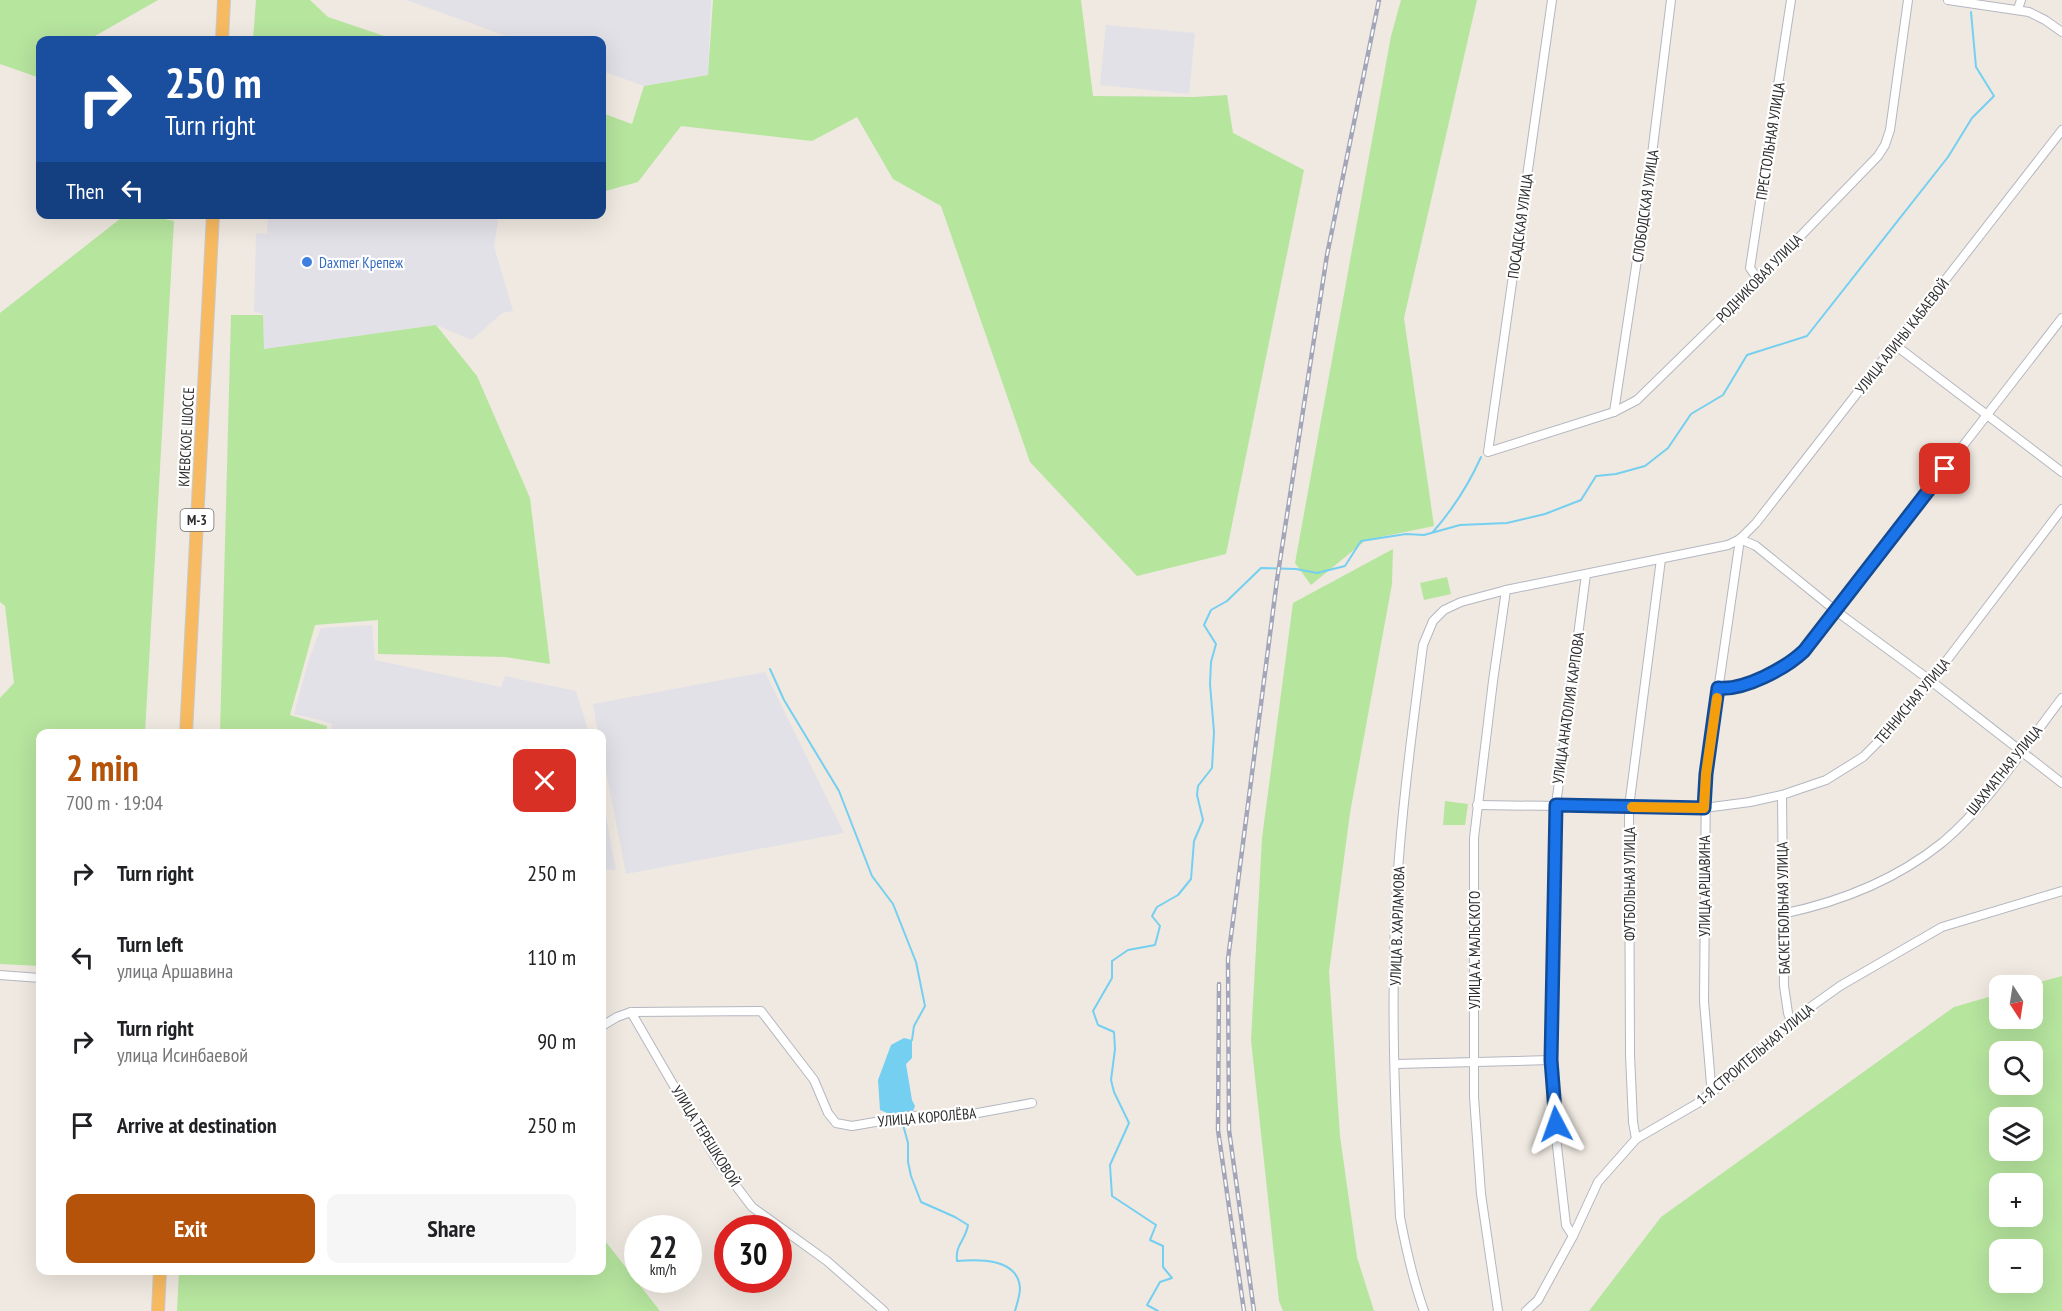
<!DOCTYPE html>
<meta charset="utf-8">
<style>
body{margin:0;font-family:"PT Sans Narrow",sans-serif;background:#f6f6f6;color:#202124;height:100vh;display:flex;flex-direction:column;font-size:22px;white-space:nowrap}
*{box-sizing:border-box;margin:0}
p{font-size:20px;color:#757577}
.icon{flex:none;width:33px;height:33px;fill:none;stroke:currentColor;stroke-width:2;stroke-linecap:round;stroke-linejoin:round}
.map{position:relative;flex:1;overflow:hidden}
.panel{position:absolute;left:36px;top:729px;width:570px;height:546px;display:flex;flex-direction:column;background:#fff;border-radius:12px;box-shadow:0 6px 24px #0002}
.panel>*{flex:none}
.guide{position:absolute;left:36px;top:36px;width:570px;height:183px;border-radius:12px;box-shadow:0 6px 24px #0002;background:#1a4fa0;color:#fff;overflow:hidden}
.needle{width:39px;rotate:168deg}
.fabs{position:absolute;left:1989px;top:975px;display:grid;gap:12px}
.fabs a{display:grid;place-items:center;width:54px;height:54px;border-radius:12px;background:#fff;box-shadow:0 6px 24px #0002;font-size:30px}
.speed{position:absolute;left:624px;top:1215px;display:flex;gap:12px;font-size:30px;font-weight:700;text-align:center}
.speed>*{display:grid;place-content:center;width:78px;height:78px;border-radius:50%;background:#fff;box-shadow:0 6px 24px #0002;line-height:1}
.speed small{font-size:15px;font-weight:400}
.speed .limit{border:9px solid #d22;background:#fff;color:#111}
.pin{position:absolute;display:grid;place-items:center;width:51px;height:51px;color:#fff;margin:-26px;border-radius:12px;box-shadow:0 3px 9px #0006}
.me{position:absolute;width:66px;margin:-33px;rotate:356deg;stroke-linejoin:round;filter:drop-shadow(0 0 4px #0008)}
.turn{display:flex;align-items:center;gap:21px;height:126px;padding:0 30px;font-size:27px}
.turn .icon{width:78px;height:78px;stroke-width:2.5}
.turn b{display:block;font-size:42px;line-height:51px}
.then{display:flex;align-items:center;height:57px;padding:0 30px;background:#0003;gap:12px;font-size:22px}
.round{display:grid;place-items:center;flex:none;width:63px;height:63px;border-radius:12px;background:#f6f6f6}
.summary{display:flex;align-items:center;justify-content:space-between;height:102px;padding:0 30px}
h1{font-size:36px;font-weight:700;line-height:45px;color:#b45309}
.action{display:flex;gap:12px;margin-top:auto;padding:12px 30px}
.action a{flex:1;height:69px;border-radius:12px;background:#b45309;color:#fff;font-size:24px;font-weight:700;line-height:69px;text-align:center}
.action a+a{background:#f6f6f6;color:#202124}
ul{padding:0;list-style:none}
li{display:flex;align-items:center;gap:18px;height:84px;padding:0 30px}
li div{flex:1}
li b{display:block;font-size:22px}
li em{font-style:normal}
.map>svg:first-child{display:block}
</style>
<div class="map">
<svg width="2062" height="1311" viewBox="0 0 2062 1311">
<rect width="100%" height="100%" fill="#efe9e1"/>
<!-- industrial -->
<g fill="#e3e1e8">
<polygon points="406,0 711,0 708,75 644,86 602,71 602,40 518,40"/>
<polygon points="1106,25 1195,33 1189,94 1100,85"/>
<polygon points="268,215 496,215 498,221 494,246 513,311 502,313 472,340 436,325 264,349 263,315 262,313 254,312 256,233 267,234"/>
<polygon points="372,625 375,660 501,687 505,676 576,691 589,733 331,733 332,724 317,719 294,714 309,659 321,628"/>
<polygon points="765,672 844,833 626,874 602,750 602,734 598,733 593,704"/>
<polygon points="602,795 616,870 602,869"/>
</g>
<!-- green -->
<g fill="#b6e59e" fill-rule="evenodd">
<polygon points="0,0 158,0 88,40 40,40 40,78 0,64"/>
<polygon points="256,0 310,0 328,17 396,40 253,40"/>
<polygon points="713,0 1081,0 1093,96 1194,97 1227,95 1233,133 1304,170 1226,554 1137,576 1030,462 941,206 893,179 857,117 812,141 681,126 638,182 602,192 602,113 632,124 644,86 708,75"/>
<polygon points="1401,0 1477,0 1404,318 1434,526 1366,540 1311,585 1295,563 1391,36"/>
<polygon points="125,215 145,215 174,221 145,733 40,734 40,966 0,964 0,698 14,683 5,606 0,602 0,313"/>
<polygon points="231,315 263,315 264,349 436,325 477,376 530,498 550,664 505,657 378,654 378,620 315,625 290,715 327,726 326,733 220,733"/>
<polygon points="1393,549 1392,584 1350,813 1329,972 1340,1136 1357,1257 1374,1311 1283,1311 1279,1301 1251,1040 1262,838 1293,603"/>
<polygon points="1447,577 1451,594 1424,600 1420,583"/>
<polygon points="1445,801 1468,804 1465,825 1443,825"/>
<path d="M 2062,976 L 2062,1311 L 1589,1311 L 1661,1217 L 1954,1007 L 1999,994 L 2000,1018 L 2032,1018 L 2032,986 L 2029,985 ZM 2000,1052 L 2032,1052 L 2032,1084 L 2000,1084 ZM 2000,1118 L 2032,1118 L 2032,1150 L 2000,1150 ZM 2000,1184 L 2032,1184 L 2032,1216 L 2000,1216 ZM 2000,1250 L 2032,1250 L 2032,1282 L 2000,1282 Z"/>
<polygon points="602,1237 660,1311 177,1311 179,1271 602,1270"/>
</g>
<!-- water -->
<polygon fill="#75cff0" points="904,1038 912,1040 912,1058 906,1064 912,1100 915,1106 913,1111 892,1115 880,1110 878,1080 891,1045"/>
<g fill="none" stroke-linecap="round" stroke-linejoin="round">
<!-- stream -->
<g stroke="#75cff0" stroke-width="2">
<path d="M 1433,532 C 1453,509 1469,484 1481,457"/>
<polyline points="770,669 784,700 839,791 872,876 893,904 916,962 925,1006 914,1026 912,1040"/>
<path d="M 902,1121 L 908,1143 L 908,1162 L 911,1176 L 921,1202 L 955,1217 L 968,1225 C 965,1242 955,1244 957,1261 C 978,1259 1018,1258 1020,1288 C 1020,1295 1017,1304 1015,1311"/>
<polyline points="1158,1311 1147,1305 1160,1282 1172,1278 1163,1267 1163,1246 1150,1240 1156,1225 1112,1196 1110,1165 1129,1123 1114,1092 1111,1080 1115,1049 1114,1032 1098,1025 1093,1011 1112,978 1112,961 1128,950 1155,945 1160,926 1152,916 1157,907 1178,895 1191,879 1194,841 1203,820 1197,795 1198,786 1212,768 1214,732 1210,684 1211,662 1216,644 1204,625 1211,610 1227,601 1261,568 1296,569 1317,573 1345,566 1361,541 1406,534 1424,535 1460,525 1507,523 1545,514 1581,500 1596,476 1616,474 1645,466 1668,448 1691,414 1723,395 1747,355 1807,336 1948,157 1972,118 1994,96 1976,67 1971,12"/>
</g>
<!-- minor casing -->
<g stroke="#b4b7c1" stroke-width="10">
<g id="minor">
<polyline points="1552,0 1488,452 1614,412 1637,400 1725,314 1878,156 1885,145 1890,130 1908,0"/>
<polyline points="1948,0 2029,12 2045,20 2062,32"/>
<polyline points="2018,9 2021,0"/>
<polyline points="1758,279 1750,268 1791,0"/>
<polyline points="1895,345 2062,472"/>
<polyline points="1614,412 1648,187 1671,0"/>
<polyline points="1740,539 1756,546 1836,611 1931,681 2062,783"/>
<path d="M 1718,688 C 1743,691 1786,668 1804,651 L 2062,318"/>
<polyline points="1782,795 1784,986 1788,1013 1791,1021"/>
<polyline points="1477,805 1704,808 1750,802 1782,795 1826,780 1863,757 1895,725 1931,681 2062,509"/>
<path d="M 1782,914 C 1840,902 1896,880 1943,842 C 1989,803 2025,746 2062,698"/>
<polyline points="0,975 40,978"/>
<polyline points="631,1012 718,1162 752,1207 827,1261 884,1311"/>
<polyline points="602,1026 617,1017 631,1012 761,1011 814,1080 828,1113 836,1123 852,1126 910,1116 967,1115 1032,1103"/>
<polyline points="1396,1064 1551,1060"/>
<polyline points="1715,1090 1711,1084 1704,1001 1706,774 1740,539"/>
<polyline points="1636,1139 1633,1122 1630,1055 1629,807 1661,559"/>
<polyline points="1573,1236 1566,1225 1557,1146 1551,1060 1556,805 1586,574"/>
<path d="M 1424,1311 C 1413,1280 1406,1249 1400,1217 C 1395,1107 1390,995 1397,885 C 1402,805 1413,725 1423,645 L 1433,621 L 1444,610 L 1461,602 L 1506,590 L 1728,545 L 1740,539 L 1756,523 L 2062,130"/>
<polyline points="1498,1311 1481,1194 1474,1097 1474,838 1493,681 1506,590"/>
<polyline points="1526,1311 1538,1300 1573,1236 1598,1182 1636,1139 1698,1103 1729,1078 1791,1021 1840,986 1942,927 2062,891"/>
</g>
</g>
<!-- trunk casing -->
<g stroke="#c9c9c9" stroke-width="14">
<g id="trunk">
<polyline points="222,40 224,0"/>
<polyline points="186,734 213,214"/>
<polyline points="158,1311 160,1270"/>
</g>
</g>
<!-- minor -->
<use href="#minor" stroke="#fff" stroke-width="8"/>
<!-- trunk -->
<use href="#trunk" stroke="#f8ba60" stroke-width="12"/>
<!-- rail casing -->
<g stroke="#a3a6b8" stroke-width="4.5">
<g id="rail">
<polyline points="1219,984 1218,1130 1244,1311"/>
<polyline points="1254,1311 1229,1130 1228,959 1277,580 1327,255 1379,0"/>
</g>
</g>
<!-- rail -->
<use href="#rail" stroke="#fff" stroke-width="2" stroke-dasharray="7" stroke-linecap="butt"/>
</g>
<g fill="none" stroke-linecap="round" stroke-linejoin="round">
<!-- route casing -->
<g stroke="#114b97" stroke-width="15">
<path id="route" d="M 1556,1124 L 1551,1060 L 1556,805 L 1704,808 L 1706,774 L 1718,688 C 1744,691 1786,668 1804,651 L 1945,469"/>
</g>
<!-- route -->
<use href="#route" stroke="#1a73e8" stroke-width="10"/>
<!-- slow -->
<polyline stroke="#f59e0b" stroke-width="10" points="1632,807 1704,808 1706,774 1717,698"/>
</g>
<!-- markers -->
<circle fill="#3f7fe0" stroke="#fff" stroke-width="2" cx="307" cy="262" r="6"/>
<g text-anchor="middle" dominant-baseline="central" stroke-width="4.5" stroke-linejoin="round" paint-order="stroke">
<!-- shield labels -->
<rect fill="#fff" stroke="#6d6d6d" stroke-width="1.5" x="180.5" y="509" width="33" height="22" rx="4.5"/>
<g font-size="14" font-weight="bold" fill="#2e2e2e">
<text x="197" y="520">М-3</text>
</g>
<!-- street labels -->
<g font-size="15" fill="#2e2e2e" stroke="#fff">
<text transform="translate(1770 141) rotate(-81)">ПРЕСТОЛЬНАЯ УЛИЦА</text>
<text transform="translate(1645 206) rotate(-82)">СЛОБОДСКАЯ УЛИЦА</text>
<text transform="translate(1520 226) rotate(-82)">ПОСАДСКАЯ УЛИЦА</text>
<text transform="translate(1759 278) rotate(-46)">РОДНИКОВАЯ УЛИЦА</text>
<text transform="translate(1902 336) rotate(-52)">УЛИЦА АЛИНЫ КАБАЕВОЙ</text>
<text transform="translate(186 437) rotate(-87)">КИЕВСКОЕ ШОССЕ</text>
<text transform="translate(1912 701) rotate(-50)">ТЕННИСНАЯ УЛИЦА</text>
<text transform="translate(1568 708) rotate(-82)">УЛИЦА АНАТОЛИЯ КАРПОВА</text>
<text transform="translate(2004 770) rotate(-51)">ШАХМАТНАЯ УЛИЦА</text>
<text transform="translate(1629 884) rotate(-90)">ФУТБОЛЬНАЯ УЛИЦА</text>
<text transform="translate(1704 886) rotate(-90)">УЛИЦА АРШАВИНА</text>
<text transform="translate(1783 908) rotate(-91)">БАСКЕТБОЛЬНАЯ УЛИЦА</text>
<text transform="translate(1397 926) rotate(-88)">УЛИЦА В. ХАРЛАМОВА</text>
<text transform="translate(1474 950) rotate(-90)">УЛИЦА А. МАЛЬСКОГО</text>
<text transform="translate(1755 1054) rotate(-40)">1-Я СТРОИТЕЛЬНАЯ УЛИЦА</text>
<text transform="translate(927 1117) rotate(-5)">УЛИЦА КОРОЛЁВА</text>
<text transform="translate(706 1136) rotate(58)">УЛИЦА ТЕРЕШКОВОЙ</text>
</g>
<!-- shop labels -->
<g font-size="15" fill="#366cbe" stroke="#fff" text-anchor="start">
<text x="319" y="262">Daxmer Крепеж</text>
</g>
</g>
</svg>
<div class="fabs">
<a><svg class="needle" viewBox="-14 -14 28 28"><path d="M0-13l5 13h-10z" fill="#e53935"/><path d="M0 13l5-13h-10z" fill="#757577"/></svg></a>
<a><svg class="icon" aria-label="search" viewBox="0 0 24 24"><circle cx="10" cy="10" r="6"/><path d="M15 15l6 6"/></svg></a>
<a><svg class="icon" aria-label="layers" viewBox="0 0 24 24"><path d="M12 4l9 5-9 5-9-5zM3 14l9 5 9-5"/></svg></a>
<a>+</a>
<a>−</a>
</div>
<div class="speed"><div>22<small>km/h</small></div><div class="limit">30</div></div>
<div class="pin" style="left:1945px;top:469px;background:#d93025"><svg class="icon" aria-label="arrive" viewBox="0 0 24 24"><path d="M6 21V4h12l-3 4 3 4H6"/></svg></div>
<svg class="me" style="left:1556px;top:1124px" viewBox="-20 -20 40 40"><path d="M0-17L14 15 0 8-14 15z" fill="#1a73e8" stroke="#fff" stroke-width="4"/></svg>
<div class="guide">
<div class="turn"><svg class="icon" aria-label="right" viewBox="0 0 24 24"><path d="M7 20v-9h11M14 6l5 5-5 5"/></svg><div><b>250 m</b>Turn right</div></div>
<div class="then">Then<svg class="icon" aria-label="left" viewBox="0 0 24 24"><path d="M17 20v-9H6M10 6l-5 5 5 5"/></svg></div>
</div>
<section class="panel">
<div class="summary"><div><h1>2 min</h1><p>700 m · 19:04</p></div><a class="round" style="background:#d93025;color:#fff"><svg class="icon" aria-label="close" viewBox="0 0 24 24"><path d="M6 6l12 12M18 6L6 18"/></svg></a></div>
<ul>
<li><svg class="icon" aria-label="right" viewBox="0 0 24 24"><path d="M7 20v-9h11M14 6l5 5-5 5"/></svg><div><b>Turn right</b></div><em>250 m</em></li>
<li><svg class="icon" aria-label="left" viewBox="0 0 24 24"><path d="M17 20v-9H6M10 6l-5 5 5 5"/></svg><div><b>Turn left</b><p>улица Аршавина</p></div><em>110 m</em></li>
<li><svg class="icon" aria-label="right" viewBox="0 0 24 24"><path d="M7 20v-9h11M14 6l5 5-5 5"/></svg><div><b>Turn right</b><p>улица Исинбаевой</p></div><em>90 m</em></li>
<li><svg class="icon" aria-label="arrive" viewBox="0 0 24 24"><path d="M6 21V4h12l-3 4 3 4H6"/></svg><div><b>Arrive at destination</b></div><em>250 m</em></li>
</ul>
<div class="action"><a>Exit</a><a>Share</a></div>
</section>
</div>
